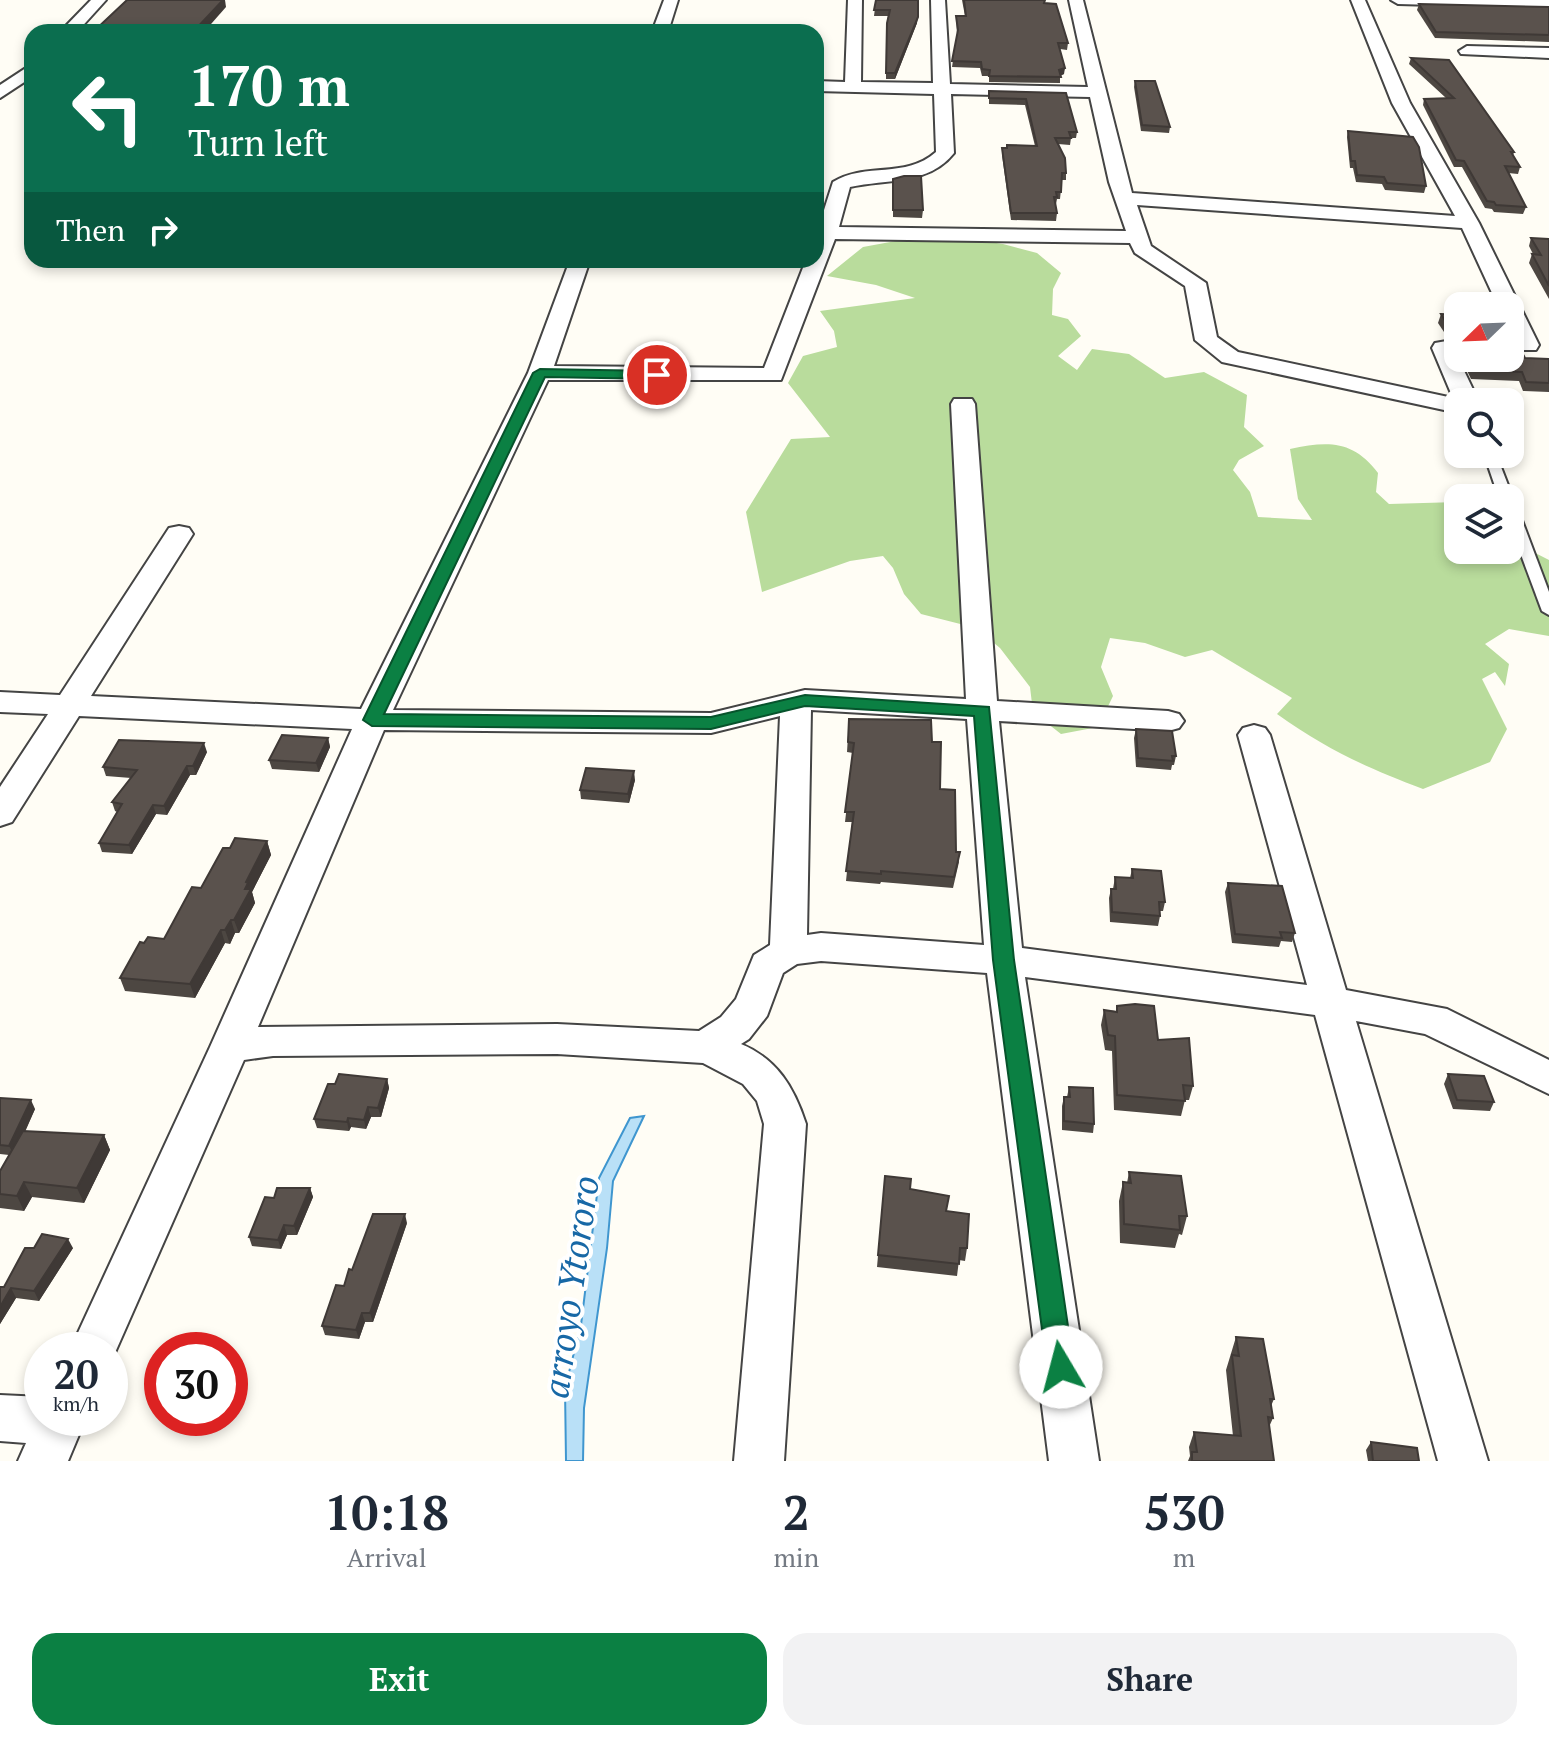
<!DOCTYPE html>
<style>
body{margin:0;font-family:"PT Serif",serif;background:#f2f2f3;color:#1f2937;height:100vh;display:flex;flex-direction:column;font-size:30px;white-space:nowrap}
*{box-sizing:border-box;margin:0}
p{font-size:26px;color:#747a83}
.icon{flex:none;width:44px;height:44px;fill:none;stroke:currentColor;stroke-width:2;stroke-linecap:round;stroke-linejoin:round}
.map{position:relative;height:1461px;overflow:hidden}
.panel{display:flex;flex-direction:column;background:#fff;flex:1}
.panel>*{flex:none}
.top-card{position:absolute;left:24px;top:24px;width:800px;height:244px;border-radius:24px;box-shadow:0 4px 12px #0003;background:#0b6e4f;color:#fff;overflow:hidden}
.needle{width:52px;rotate:247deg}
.tools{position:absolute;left:1444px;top:292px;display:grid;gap:16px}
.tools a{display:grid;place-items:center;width:80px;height:80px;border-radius:16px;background:#fff;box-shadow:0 4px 12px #0003;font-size:40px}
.speed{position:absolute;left:24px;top:1332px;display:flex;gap:16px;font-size:40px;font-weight:700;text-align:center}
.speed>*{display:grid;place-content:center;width:104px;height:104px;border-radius:50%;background:#fff;box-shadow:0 4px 12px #0003;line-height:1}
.speed small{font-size:20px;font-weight:400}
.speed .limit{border:12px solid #d22;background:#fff;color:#111}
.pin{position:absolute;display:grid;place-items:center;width:68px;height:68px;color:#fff;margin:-34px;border:4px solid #fff;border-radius:50%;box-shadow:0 2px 8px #0007}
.me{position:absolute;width:88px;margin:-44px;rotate:352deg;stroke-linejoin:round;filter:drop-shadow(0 0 6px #0008)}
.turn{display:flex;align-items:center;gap:28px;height:168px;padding:0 32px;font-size:36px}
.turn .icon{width:104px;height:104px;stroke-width:2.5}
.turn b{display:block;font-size:56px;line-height:68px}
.then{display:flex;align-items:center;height:76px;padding:0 32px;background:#0003;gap:16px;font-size:30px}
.eta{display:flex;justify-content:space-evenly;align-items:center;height:136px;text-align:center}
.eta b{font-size:48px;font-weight:700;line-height:56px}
.primary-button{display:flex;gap:16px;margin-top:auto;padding:16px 32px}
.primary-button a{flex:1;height:92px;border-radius:24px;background:#0b8043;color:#fff;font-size:32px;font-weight:700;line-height:92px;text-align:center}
.primary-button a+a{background:#f2f2f3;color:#1f2937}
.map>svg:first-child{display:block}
</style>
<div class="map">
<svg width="1549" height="1461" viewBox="0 0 1549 1461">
<rect width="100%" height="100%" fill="#fffdf5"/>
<!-- forest -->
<path fill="#b9dc9c" d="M 950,236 L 1003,244 L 1037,253 L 1061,273 L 1053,289 L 1052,315 L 1068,319 L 1081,336 L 1058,356 L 1077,370 L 1092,349 L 1129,354 L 1165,378 L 1204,372 L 1247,395 L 1244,427 L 1264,446 L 1239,460 L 1233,470 L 1250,492 L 1258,517 L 1312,520 L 1298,499 L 1290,449 C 1328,441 1353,440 1378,473 L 1376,492 L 1389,504 L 1458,502 L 1458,550 L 1510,550 L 1510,540 L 1549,560 L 1549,636 L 1509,629 L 1485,644 L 1509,664 L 1505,686 L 1495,672 L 1482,679 L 1507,729 L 1490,762 L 1423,789 C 1365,767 1328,750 1277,714 L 1292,698 L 1212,650 L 1185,657 L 1145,643 L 1110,638 L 1101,667 L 1113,696 L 1098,727 L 1061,734 L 1033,712 L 1030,687 L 1000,648 L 976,628 L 921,614 L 904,594 L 893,568 L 883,556 L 850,561 L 762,592 L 746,512 L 791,439 L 830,437 L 788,383 L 803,356 L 837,347 L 834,331 L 820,311 L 915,298 L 876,285 L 827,276 L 863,247 L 912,238 Z"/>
<!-- water -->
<polygon fill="#b9e0f7" stroke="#3f96cf" stroke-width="2" points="644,1116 613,1181 607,1248 584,1408 583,1461 566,1461 565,1388 581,1325 599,1178 630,1118"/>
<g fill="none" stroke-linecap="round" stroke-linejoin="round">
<!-- service casing -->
<g stroke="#444" stroke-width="4">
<g id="service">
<polygon points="1484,454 1496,454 1513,498 1511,501 1510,498 1499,498"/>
<polygon points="1510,503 1517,507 1549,592 1549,615 1542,611 1510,525"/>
</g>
</g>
<!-- minor casing -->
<g stroke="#444" stroke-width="4">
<g id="minor">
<polygon points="91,0 106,0 77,32 60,32"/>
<polygon points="664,0 678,0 668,32 652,32"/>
<path d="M 848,0 L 862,0 L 861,82 L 933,83 L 931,0 L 945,0 L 950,84 L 1088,87 L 1069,0 L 1083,0 L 1132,193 L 1455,216 L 1392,103 L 1351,0 L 1365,0 L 1410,103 L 1479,223 L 1539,345 L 1536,350 L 1520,350 C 1510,335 1510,323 1510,306 L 1498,306 L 1462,228 L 1137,205 L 1151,246 L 1206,283 L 1217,337 L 1238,352 L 1453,398 L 1432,348 L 1435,343 L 1458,339 L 1458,358 L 1479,402 L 1458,402 L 1458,413 L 1222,362 L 1195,340 L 1185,286 L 1135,253 L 1130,243 L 835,239 L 781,380 L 548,380 L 393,710 L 711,713 L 805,690 L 966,699 L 951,404 L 954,399 L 972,399 L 975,404 L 997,701 L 1168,711 L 1179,714 L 1184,721 L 1179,728 L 1168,731 L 999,721 L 1022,948 L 1307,985 L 1238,735 L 1243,728 L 1254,725 L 1265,728 L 1270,735 L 1346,990 L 1447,1009 L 1549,1060 L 1549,1094 L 1425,1034 L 1356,1021 L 1488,1461 L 1438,1461 L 1315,1015 L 1025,977 L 1099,1461 L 1049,1461 L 987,973 L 821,961 L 797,964 L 783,973 L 767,1016 L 749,1039 L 741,1044 C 777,1059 794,1087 806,1124 L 784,1461 L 734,1461 L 764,1124 L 757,1101 L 743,1084 L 703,1063 L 557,1054 L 273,1056 L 244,1060 L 110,1364 L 110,1350 L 70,1350 L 210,1047 L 352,729 L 79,716 L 12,822 L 0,826 L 0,787 L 48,714 L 0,712 L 0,692 L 60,695 L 169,528 L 179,526 L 189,528 L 193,534 L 91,696 L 361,709 L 528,373 L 570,260 L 590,260 L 554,366 L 764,368 L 806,260 L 816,260 L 816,235 L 833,182 C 865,162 906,179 936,152 L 934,94 L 816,91 L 816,81 L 845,82 ZM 951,94 L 1090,97 L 1109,182 L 1126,231 L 839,227 L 850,187 C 887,179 929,185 954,153 ZM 811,710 L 967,719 L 984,945 L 821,933 L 807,935 ZM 780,716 L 770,945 L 754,955 L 736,999 L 721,1017 L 699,1031 L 557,1024 L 258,1027 L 384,730 L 711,733 Z"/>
<polygon points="1391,0 1549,0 1549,8 1398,4"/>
<polygon points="1467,46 1549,48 1549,58 1461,54 1459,51"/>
<polygon points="32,64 32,77 0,98 0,85"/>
<polygon points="0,1395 42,1397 42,1418 86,1418 68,1461 18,1461 26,1443 0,1441"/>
</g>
</g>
<!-- service -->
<use href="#service" fill="#fff" fill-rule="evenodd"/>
<!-- minor -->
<use href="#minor" fill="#fff" fill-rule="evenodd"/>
</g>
<!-- wall -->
<g fill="#4d4742">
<polygon points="876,0 917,23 895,79 886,79 886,29 888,16 874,16"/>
<polygon points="962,0 1045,0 1044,3 1068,43 1067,50 1060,49 1064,74 1060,76 1060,83 989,82 989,76 982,76 980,68 952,67 957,34 956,16 965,16"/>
<polygon points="1419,4 1549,7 1549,42 1435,38 1417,10"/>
<polygon points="1411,58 1514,152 1513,156 1520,167 1518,174 1508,173 1526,207 1523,214 1494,212 1492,209 1485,208 1462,167 1454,167 1423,105 1424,99 1446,98 1409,64"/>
<polygon points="1135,81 1170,127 1169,133 1141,131 1134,87"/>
<polygon points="989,91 1066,93 1077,132 1076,138 1071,138 1070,145 1058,144 1066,173 1066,180 1062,180 1060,199 1057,199 1056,204 1055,204 1057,213 1056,221 1011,220 1002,155 1002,148 1035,146 1025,105 989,104"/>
<polygon points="1348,131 1426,186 1424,193 1385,190 1382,184 1356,182 1353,168 1350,168 1347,137"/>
<polygon points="893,179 923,210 922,218 893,217"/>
<polygon points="1531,238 1549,239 1549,299 1529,263 1532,254 1533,254 1529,246"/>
<polygon points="1441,314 1458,315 1458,337 1448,338 1438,323"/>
<polygon points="1461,358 1549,359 1549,392 1523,391 1519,381 1471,379"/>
<polygon points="849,719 932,742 940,789 959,862 953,888 881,882 880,884 846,881 852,822 845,822 853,753 847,752"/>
<polygon points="1136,729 1176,756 1174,765 1172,765 1171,770 1136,767 1134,738"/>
<polygon points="328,738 330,747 319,772 272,769 269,760"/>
<polygon points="207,752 196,775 190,775 167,815 156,814 132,854 102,852 99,843 117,812 115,811 112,802 131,778 106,776 103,767"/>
<polygon points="635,780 629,803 581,799 580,790"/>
<polygon points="267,841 271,855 252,892 255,903 239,933 235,933 230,944 225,943 195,998 125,991 120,978 144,943 164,939 230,848"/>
<polygon points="1132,869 1165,902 1163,911 1160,911 1160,916 1158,926 1110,922 1109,898 1111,889 1113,889 1115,877 1130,878"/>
<polygon points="1228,883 1295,933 1292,942 1281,941 1279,947 1232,943 1225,892"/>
<polygon points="1117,1006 1158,1040 1193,1086 1189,1100 1185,1100 1181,1116 1114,1110 1112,1051 1105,1050 1101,1025 1104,1010 1116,1011"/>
<polygon points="1448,1074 1494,1102 1490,1111 1453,1109 1444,1084"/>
<polygon points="387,1079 389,1088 381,1117 371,1117 366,1129 351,1127 349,1131 317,1128 314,1119 335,1084"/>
<polygon points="1069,1087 1094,1124 1093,1133 1062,1130 1062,1106 1064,1097 1067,1097"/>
<polygon points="0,1098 35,1109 25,1132 104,1135 110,1150 84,1203 32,1197 24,1211 0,1208 0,1171 9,1155 0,1154"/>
<polygon points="1129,1172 1187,1216 1182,1235 1179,1234 1175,1248 1120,1243 1119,1201 1123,1182 1127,1183"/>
<polygon points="885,1176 910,1189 947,1211 967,1248 965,1261 959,1260 957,1276 877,1267"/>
<polygon points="310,1188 313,1197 297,1235 287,1235 281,1249 252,1246 249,1237 274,1198"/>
<polygon points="407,1223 373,1322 365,1322 359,1339 325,1335 322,1326 352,1270"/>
<polygon points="34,1248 73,1248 39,1301 16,1298 0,1324 0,1287 4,1287"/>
<polygon points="1236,1337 1274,1399 1271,1406 1273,1418 1269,1427 1274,1461 1188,1461 1190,1456 1189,1447 1194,1432 1233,1436 1226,1370"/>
<polygon points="1371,1442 1419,1461 1368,1461 1366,1450"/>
</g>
<!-- shaded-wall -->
<g fill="#3f3936">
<polygon points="223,0 225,0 226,7 204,32 193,32"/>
<polygon points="918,17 917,23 895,79 895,73"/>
<polygon points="1065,68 1064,74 1058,76 1059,70"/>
<polygon points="328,738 330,747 319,772 316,763"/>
<polygon points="204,743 207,752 196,775 193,766"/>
<polygon points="187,766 190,775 167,815 164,806"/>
<polygon points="634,771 635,780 629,803 628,794"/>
<polygon points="153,805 156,814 132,854 129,845"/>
<polygon points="267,841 271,855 252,892 255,903 239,933 234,920 246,882"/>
<polygon points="231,920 235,933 230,944 225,930"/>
<polygon points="221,930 225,943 195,998 190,984"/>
<polygon points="387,1079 389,1088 381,1117 378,1108"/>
<polygon points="31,1100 35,1109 14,1155 9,1146"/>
<polygon points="368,1107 371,1117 366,1129 364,1120"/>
<polygon points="348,1118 351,1127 349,1131 347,1122"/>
<polygon points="104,1135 110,1150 84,1203 77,1188"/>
<polygon points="24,1182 32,1197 24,1211 17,1196"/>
<polygon points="310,1188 313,1197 297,1235 294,1226"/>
<polygon points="405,1214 407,1223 373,1322 370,1313"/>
<polygon points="284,1225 287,1235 281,1249 278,1240"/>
<polygon points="68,1239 73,1248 39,1301 34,1291"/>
<polygon points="11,1288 16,1298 0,1324 0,1307"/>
<polygon points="362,1313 365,1322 359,1339 356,1330"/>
</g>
<!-- building -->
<g fill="#5a524d" stroke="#3f3936" stroke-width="2">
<polygon points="127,0 223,0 193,32 93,32"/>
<polygon points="876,0 918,0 918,17 895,73 886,73 887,23 890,10 874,10"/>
<polygon points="964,0 1045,0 1044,3 1056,4 1068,43 1058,43 1065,68 1059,70 1061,77 989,76 990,70 982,69 981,62 952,61 958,30 956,16 966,16"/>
<polygon points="1419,4 1549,7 1549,35 1436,32"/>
<polygon points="1411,58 1449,60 1514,152 1511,152 1520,167 1505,166 1526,207 1496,205 1494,202 1487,201 1464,161 1456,160 1424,99 1454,98"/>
<polygon points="1135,81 1155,81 1170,127 1142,125"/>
<polygon points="989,91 1066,93 1077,132 1069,132 1071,138 1055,138 1065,158 1066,173 1062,173 1061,192 1056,192 1057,197 1054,197 1057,213 1011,213 1002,148 1007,148 1007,145 1037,146 1026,99 989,98"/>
<polygon points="1348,131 1413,137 1419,147 1426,186 1387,183 1384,177 1357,175 1355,161 1351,161"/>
<polygon points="904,176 921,176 923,210 893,210 893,179"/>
<polygon points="1531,238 1549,239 1549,286 1532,254 1541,255"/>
<polygon points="1441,314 1458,315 1458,328 1450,329"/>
<polygon points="1510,331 1525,358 1549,359 1549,383 1526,382 1522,372 1474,370 1468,358 1510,358"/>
<polygon points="849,719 931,720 932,742 941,742 940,789 955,790 956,852 960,852 954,877 881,871 881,874 846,871 854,812 845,812 854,743 848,742"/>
<polygon points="1136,729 1172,731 1176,756 1172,756 1173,761 1138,758"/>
<polygon points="282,735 328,738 316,763 269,760"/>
<polygon points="119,740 204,743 193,766 187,766 164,806 153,805 129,845 99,843 122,804 112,802 137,770 103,767"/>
<polygon points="586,768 634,771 628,794 580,790"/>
<polygon points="235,838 267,841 246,882 248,883 245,889 251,889 234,920 231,920 225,930 221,930 190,984 120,978 140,942 144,943 148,937 164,939 192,887 201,888 223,848 230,848"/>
<polygon points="1132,869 1161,871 1165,902 1159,902 1160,916 1112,912 1111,889 1116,889 1115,877 1133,878"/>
<polygon points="1228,883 1282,886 1295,933 1280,932 1282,938 1235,934"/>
<polygon points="1135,1004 1154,1006 1158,1040 1189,1038 1193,1086 1183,1085 1185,1101 1117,1095 1115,1036 1108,1035 1104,1010 1117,1012 1117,1006"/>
<polygon points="339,1074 387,1079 378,1108 368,1107 364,1120 348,1118 347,1122 314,1119 328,1084 335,1084"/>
<polygon points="1448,1074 1484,1076 1494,1102 1457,1100"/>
<polygon points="1069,1087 1093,1088 1094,1124 1064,1121 1064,1097 1070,1097"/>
<polygon points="0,1098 31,1100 9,1146 0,1145"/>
<polygon points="23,1131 104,1135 77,1188 24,1182 17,1196 0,1194 0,1171"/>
<polygon points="1129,1172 1181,1176 1187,1216 1179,1216 1180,1230 1124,1224 1123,1182 1131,1183"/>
<polygon points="885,1176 911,1179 910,1189 949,1196 946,1211 969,1214 967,1248 960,1248 959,1264 878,1255"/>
<polygon points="277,1188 310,1188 294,1226 284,1225 278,1240 249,1237 265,1197 274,1198"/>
<polygon points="373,1214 405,1214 370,1313 362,1313 356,1330 322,1326 336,1285 344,1286 349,1269 352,1270"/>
<polygon points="42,1234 68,1239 34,1291 11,1288 0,1307 0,1287 4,1287 25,1248 34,1248"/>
<polygon points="1236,1337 1263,1339 1274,1399 1270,1399 1273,1418 1268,1417 1274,1461 1192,1461 1192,1452 1197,1452 1194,1432 1241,1436 1232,1355 1239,1356"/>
<polygon points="1371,1442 1417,1448 1419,1461 1373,1461"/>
</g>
<!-- route -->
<polygon fill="#0b8043" stroke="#07532c" stroke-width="2" points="540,369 657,371 664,375 657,379 545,377 384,714 711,717 805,695 989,707 1014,960 1074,1367 1070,1376 1061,1380 1051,1376 1047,1367 993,960 974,716 805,706 711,729 372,726 363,720 533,373"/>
<g text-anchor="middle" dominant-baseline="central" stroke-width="8" stroke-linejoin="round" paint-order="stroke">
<!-- near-water labels -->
<g font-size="36" font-style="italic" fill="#1768a6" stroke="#fff">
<text transform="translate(570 1287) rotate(-82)">arroyo Ytororo</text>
</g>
</g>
</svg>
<div class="tools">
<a><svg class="needle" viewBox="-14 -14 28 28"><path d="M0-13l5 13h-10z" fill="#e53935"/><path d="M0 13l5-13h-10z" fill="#747a83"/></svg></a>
<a><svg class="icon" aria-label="search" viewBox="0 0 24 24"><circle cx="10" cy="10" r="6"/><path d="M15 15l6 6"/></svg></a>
<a><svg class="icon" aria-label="layers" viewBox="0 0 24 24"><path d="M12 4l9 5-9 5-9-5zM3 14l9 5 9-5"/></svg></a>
</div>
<div class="speed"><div>20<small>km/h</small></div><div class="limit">30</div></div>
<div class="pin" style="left:657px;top:375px;background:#d93025"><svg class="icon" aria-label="arrive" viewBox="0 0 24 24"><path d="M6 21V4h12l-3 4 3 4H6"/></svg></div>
<svg class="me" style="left:1061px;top:1367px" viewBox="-20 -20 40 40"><circle r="19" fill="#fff"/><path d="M0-13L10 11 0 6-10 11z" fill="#0b8043"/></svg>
<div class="top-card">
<div class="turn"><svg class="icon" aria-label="left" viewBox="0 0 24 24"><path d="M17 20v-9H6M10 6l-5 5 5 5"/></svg><div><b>170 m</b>Turn left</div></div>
<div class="then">Then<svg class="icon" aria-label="right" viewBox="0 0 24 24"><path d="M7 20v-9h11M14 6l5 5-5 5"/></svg></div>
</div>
</div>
<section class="panel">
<div class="eta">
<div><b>10:18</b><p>Arrival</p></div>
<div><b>2</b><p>min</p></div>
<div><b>530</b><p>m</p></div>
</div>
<div class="primary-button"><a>Exit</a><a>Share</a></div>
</section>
